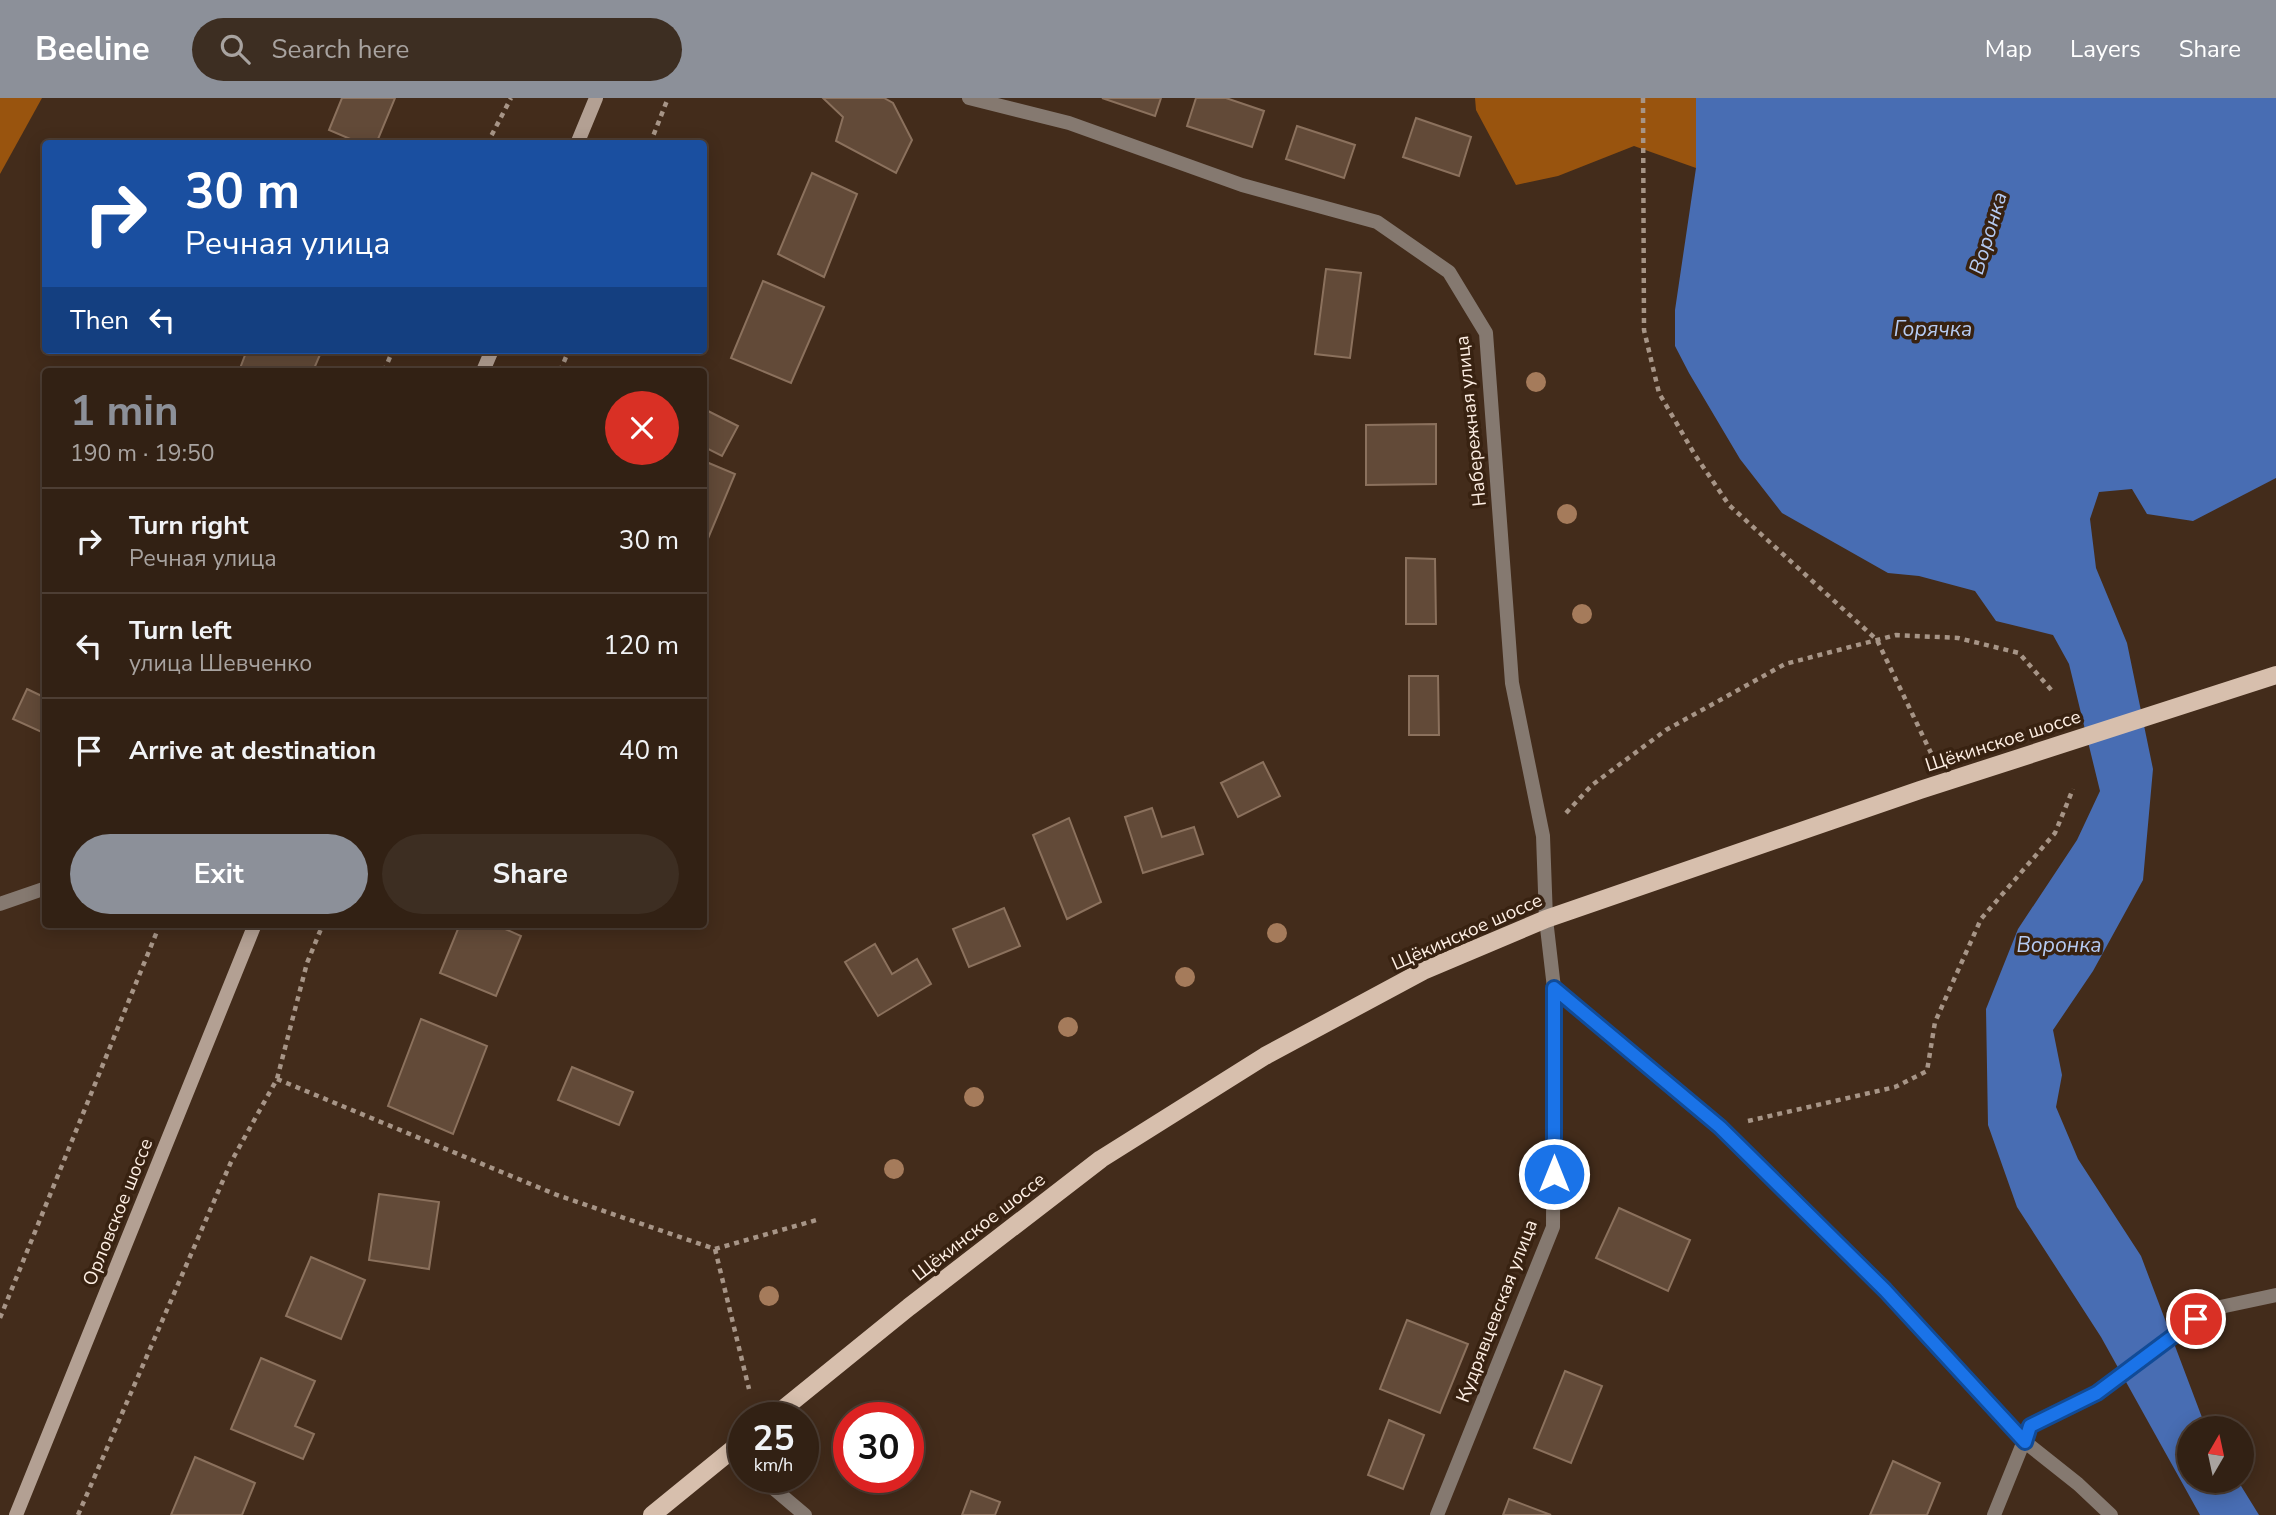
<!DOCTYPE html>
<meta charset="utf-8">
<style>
body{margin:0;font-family:"Nunito Sans",sans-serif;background:#3d2e22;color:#f1f3f6;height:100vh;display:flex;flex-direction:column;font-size:26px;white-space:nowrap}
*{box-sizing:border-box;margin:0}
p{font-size:23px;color:#a8a3a0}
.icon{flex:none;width:38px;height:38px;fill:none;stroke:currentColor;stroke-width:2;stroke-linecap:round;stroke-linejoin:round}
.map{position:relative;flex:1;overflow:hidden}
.sheet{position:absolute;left:42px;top:270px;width:665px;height:560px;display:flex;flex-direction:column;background:#322114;border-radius:7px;box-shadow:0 4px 18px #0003,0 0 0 2px #4d3e34}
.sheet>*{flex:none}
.top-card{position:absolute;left:42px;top:42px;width:665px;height:214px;border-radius:7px;box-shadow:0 4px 18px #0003,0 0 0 2px #4d3e34;background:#1a4fa0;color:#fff;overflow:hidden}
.needle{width:46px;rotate:9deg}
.fabs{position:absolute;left:2177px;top:1318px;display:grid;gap:14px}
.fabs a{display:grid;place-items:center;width:77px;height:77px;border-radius:50%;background:#322114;box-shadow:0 4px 18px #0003,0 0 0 2px #4d3e34;font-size:35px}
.speed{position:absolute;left:728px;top:1304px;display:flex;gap:14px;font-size:35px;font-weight:700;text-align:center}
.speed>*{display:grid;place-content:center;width:91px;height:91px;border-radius:50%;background:#322114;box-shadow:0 4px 18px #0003,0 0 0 2px #4d3e34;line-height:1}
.speed small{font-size:18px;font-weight:400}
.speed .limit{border:10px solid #d22;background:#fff;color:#111}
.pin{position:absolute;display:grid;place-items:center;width:60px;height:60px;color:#fff;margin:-30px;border:4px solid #fff;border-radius:50%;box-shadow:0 2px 7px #0007}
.me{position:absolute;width:77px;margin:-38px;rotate:0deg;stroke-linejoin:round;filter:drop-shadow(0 0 5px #0008)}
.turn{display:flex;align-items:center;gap:24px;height:147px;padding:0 28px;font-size:32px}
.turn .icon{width:91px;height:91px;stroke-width:2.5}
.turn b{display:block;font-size:49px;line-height:60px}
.then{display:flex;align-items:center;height:66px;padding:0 28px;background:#0003;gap:14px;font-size:26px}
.round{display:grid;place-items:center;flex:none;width:74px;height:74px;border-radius:37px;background:#3d2e22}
.summary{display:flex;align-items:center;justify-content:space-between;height:119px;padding:0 28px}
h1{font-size:42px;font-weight:700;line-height:52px;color:#8c9099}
.button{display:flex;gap:14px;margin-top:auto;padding:14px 28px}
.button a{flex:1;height:80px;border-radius:42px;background:#8c9099;color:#fff;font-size:28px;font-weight:700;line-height:80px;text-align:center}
.button a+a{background:#3d2e22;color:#f1f3f6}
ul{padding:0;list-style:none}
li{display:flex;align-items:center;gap:21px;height:105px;padding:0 28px;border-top:2px solid #4d3e34}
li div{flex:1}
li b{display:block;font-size:26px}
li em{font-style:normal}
header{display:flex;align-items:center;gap:42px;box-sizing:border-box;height:98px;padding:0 35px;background:#8c9099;color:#fff}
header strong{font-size:33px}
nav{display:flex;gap:38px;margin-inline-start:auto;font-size:24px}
.search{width:490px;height:63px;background:#3d2e22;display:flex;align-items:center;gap:18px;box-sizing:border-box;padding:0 24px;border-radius:38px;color:#a8a3a0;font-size:26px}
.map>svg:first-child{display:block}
</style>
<header>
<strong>Beeline</strong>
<div class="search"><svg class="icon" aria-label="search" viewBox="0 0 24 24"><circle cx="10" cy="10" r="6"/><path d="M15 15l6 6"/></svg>Search here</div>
<nav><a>Map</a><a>Layers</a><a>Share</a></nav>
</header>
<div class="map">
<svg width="2276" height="1417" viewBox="0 0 2276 1417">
<rect width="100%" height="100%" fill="#432c1b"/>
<!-- forest -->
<g fill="#99540e">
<polygon points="0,0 42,0 0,76"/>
<polygon points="1475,0 1696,0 1696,70 1634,48 1558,78 1516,87 1476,12"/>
</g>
<!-- water -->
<polygon fill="#486db3" points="1696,0 2276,0 2276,380 2193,423 2147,416 2132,391 2099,394 2090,421 2096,470 2127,545 2153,671 2143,782 2093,873 2053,932 2062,977 2056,1009 2078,1061 2141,1158 2206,1330 2189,1330 2189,1382 2238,1383 2259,1417 2200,1417 2101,1239 2017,1109 1988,1027 1986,911 2018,831 2077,742 2100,693 2069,566 2053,537 1996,523 1975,493 1919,478 1888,475 1782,415 1740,361 1689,275 1675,248 1675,212 1696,70"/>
<!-- building -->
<g fill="#624a38" stroke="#8b715d" stroke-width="2">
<polygon points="342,0 395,0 376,46 362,46 329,32"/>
<polygon points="823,0 884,0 893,5 912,42 896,75 836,43 843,19"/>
<polygon points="1102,0 1161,0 1155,18"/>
<polygon points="1196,0 1226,0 1264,13 1252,49 1187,28"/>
<polygon points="1416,20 1471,39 1459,78 1403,59"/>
<polygon points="1297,28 1355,47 1344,80 1286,61"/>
<polygon points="812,75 857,96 824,179 778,156"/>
<polygon points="1326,171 1361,175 1350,260 1315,256"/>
<polygon points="763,183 824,209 791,285 731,260"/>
<polygon points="247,252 322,252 313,273 239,273"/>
<polygon points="704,311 738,328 722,358 704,349"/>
<polygon points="1436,326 1436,386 1366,387 1366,327"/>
<polygon points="704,363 735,376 704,450"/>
<polygon points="1406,460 1435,461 1436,526 1406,526"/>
<polygon points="1409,578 1438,578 1439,637 1409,637"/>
<polygon points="27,591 46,600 46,636 13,621"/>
<polygon points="1263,664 1280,698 1238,719 1221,685"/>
<polygon points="1152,710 1162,739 1194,729 1203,756 1143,775 1125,719"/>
<polygon points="1069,720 1101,804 1067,821 1033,737"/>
<polygon points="1004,810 1020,848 969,869 953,831"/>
<polygon points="460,826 494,826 521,838 496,898 440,875"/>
<polygon points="875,846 892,876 917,861 931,886 878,918 845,864"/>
<polygon points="421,921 487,948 453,1036 388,1008"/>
<polygon points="572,969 633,994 619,1027 558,1002"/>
<polygon points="379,1096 439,1104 429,1171 369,1162"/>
<polygon points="1619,1110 1690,1142 1668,1193 1596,1160"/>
<polygon points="311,1159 365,1182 341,1241 286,1218"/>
<polygon points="1407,1222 1468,1246 1440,1315 1380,1291"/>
<polygon points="261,1260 315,1283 295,1328 314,1336 303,1361 231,1331"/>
<polygon points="1565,1273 1602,1288 1571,1365 1534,1350"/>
<polygon points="1389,1322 1424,1337 1403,1391 1368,1377"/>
<polygon points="195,1359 255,1385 242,1417 171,1417"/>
<polygon points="1893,1363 1940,1385 1927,1417 1870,1417"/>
<polygon points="971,1393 1000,1404 995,1417 962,1417"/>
<polygon points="1509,1401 1551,1417 1503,1417"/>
</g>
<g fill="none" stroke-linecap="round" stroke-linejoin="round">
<!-- path -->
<g stroke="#a79587" stroke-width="4.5" stroke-dasharray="5 5" stroke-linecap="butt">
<polyline points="1643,0 1644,232 1659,295 1695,357 1729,407 1877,542 1931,655"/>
<polyline points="487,46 511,0"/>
<polyline points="650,46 668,0"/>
<polyline points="384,273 393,252"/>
<polyline points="560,273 569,252"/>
<polyline points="1566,715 1592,687 1666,632 1785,566 1896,537 1958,540 2019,555 2053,594"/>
<polyline points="277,981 557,1097 715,1151 820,1121"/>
<polyline points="1748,1023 1895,989 1927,973 1935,924 1981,821 2055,735 2073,691"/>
<polyline points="715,1151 749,1291"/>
<polyline points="0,1220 160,826"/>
<polyline points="78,1417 231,1064 277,981 307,865 323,826"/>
</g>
<!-- minor -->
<g stroke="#857970" stroke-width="14">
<polyline points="969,0 1069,25 1242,87 1377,124 1449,174 1486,235 1512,585 1543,738 1546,821 1554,890 1720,1029 1885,1192 2025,1344 2078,1386 2111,1417"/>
<polyline points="0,806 46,790"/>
<polyline points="730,1354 744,1366"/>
<polyline points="760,1379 805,1417"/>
<polyline points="1437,1417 1553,1129 1554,890"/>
<polyline points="1994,1417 2030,1328 2097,1295 2180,1231 2211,1211 2276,1197"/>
</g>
<!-- secondary -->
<g stroke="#b3a093" stroke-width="14">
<polyline points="577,46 596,0"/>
<polyline points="483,273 492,252"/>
<polyline points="16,1417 255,826"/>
</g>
<!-- primary -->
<g stroke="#d7bfad" stroke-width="18">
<polyline points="772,1320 909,1209 1101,1061 1265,958 1423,873 1546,821 1920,692 2276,577"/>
<polyline points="652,1417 744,1342"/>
</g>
</g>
<!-- trees -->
<g fill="#a57b5b">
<circle cx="1536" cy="284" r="10"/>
<circle cx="1567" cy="416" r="10"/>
<circle cx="1582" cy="516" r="10"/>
<circle cx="1277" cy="835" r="10"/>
<circle cx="1185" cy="879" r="10"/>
<circle cx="1068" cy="929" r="10"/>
<circle cx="974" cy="999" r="10"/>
<circle cx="894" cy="1071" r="10"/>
<circle cx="769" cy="1198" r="10"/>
</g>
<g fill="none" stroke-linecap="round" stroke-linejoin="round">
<!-- route casing -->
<g stroke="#114b97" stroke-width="18">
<polyline id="route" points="1554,1076 1554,890 1720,1029 1885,1192 2025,1344 2030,1328 2097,1295 2196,1221"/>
</g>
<!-- route -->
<use href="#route" stroke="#1a73e8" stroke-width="12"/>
</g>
<g text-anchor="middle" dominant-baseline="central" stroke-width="7" stroke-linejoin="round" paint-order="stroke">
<!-- street labels -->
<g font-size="19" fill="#fdeee3" stroke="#382211">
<text transform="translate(1471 323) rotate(-96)">Набережная улица</text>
<text transform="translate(2003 643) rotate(-18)">Щёкинское шоссе</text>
<text transform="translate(1467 834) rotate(-24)">Щёкинское шоссе</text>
<text transform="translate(118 1114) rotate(-68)">Орловское шоссе</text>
<text transform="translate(979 1129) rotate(-38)">Щёкинское шоссе</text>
<text transform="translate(1497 1213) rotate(-69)">Кудрявцевская улица</text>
</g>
<!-- water labels -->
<g font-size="21" font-style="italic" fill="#b6cbf2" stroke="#382211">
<text transform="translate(1988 135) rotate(-73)">Воронка</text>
<text x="1933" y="231">Горячка</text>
<text x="2059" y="847">Воронка</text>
</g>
</g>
</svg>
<div class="fabs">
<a><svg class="needle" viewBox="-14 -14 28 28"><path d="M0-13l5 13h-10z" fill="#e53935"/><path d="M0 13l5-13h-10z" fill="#a8a3a0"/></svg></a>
</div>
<div class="speed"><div>25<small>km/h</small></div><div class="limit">30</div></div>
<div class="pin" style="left:2196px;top:1221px;background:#d93025"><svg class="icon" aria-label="arrive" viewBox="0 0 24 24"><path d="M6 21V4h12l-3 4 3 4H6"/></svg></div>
<svg class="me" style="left:1554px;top:1076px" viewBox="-20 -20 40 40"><circle r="17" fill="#1a73e8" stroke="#fff" stroke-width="3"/><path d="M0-11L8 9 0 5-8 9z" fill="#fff"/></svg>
<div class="top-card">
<div class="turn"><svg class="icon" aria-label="right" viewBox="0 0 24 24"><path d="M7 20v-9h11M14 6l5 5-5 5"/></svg><div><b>30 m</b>Речная улица</div></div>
<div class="then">Then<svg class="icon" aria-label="left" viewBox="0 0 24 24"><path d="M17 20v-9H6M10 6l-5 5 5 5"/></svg></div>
</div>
<section class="sheet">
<div class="summary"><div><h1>1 min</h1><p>190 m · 19:50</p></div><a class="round" style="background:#d93025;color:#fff"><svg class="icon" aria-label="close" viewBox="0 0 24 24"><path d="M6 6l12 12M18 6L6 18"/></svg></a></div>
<ul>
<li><svg class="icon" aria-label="right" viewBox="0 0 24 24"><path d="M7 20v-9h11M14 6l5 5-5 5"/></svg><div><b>Turn right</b><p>Речная улица</p></div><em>30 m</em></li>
<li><svg class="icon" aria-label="left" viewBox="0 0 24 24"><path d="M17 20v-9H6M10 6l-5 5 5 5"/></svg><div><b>Turn left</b><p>улица Шевченко</p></div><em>120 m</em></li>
<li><svg class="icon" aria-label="arrive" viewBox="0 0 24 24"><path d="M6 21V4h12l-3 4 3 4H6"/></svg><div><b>Arrive at destination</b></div><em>40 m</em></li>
</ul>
<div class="button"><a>Exit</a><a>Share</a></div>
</section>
</div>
